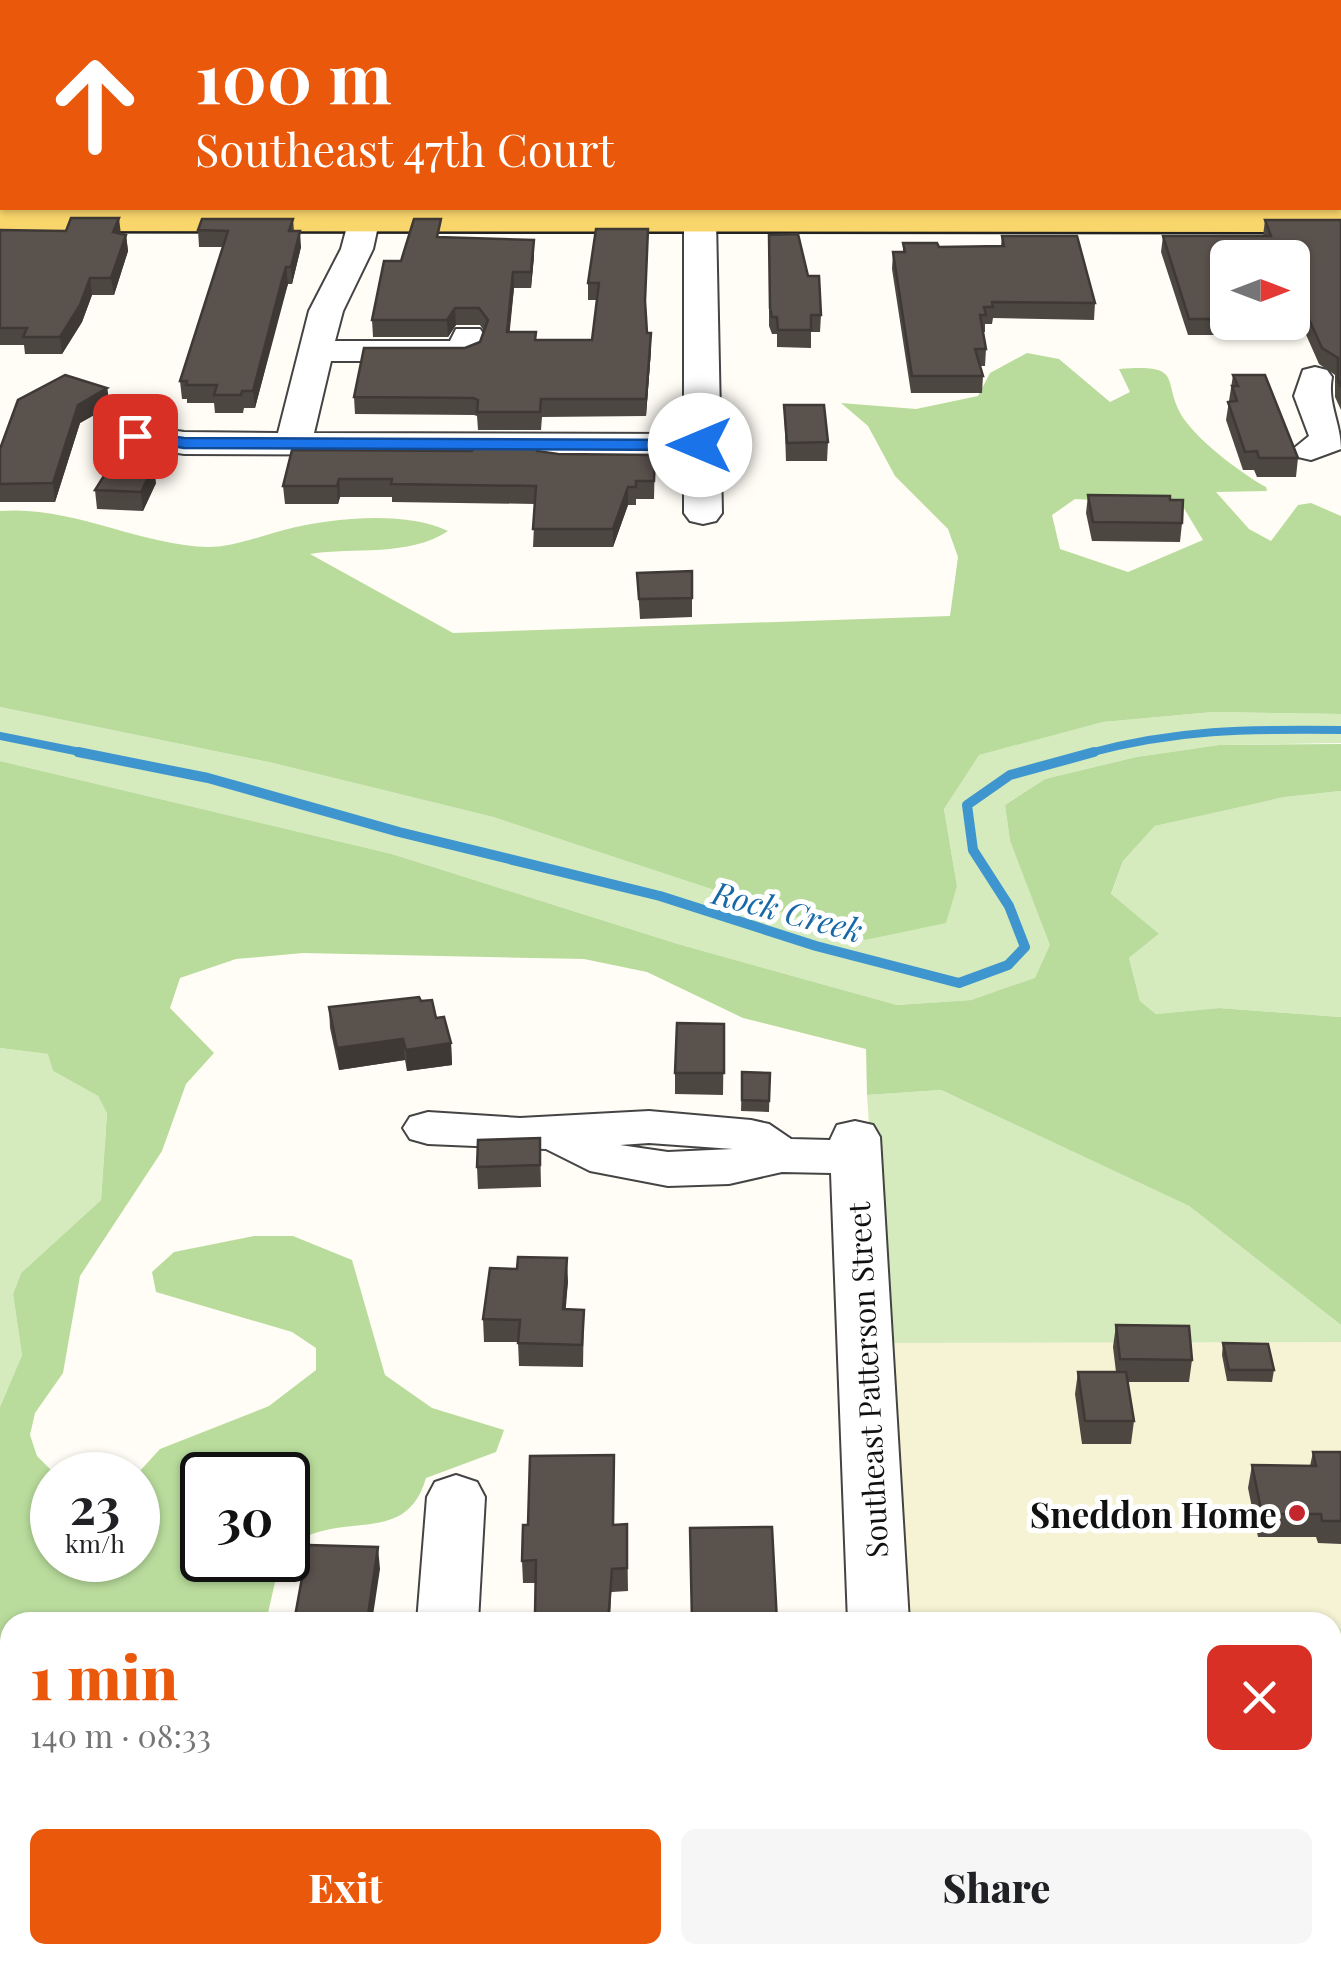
<!DOCTYPE html>
<meta charset="utf-8">
<style>
body{margin:0;font-family:"Playfair Display",serif;background:#f6f6f6;color:#202124;height:100vh;display:flex;flex-direction:column;font-size:38px;white-space:nowrap}
*{box-sizing:border-box;margin:0}
p{font-size:32px;color:#757577}
.icon{flex:none;width:55px;height:55px;fill:none;stroke:currentColor;stroke-width:2;stroke-linecap:round;stroke-linejoin:round}
.map{position:relative;flex:1;overflow:hidden}
.panel{position:absolute;left:0px;top:1612px;width:1342px;height:352px;display:flex;flex-direction:column;background:#fff;border-radius:30px 30px 0 0;box-shadow:0 2px 8px #0004}
.panel>*{flex:none}
.top-card{position:absolute;left:0px;top:0px;width:1342px;height:210px;box-shadow:0 2px 8px #0004;background:#ea580c;color:#fff;overflow:hidden}
.needle{width:65px;rotate:90deg}
.tools{position:absolute;left:1210px;top:240px;display:grid;gap:20px}
.tools a{display:grid;place-items:center;width:100px;height:100px;border-radius:15px;background:#fff;box-shadow:0 2px 8px #0004;font-size:50px}
.speed{position:absolute;left:30px;top:1452px;display:flex;gap:20px;font-size:50px;font-weight:700;text-align:center}
.speed>*{display:grid;place-content:center;width:130px;height:130px;border-radius:50%;background:#fff;box-shadow:0 2px 8px #0004;line-height:1}
.speed small{font-size:25px;font-weight:400}
.speed .limit{border:5px solid #111;border-radius:15px;background:#fff;color:#111}
.pin{position:absolute;display:grid;place-items:center;width:85px;height:85px;color:#fff;margin:-42px;border-radius:20px;box-shadow:0 5px 15px #0006}
.me{position:absolute;width:110px;margin:-55px;rotate:270deg;stroke-linejoin:round;filter:drop-shadow(0 0 8px #0008)}
.turn{display:flex;align-items:center;gap:35px;height:210px;padding:0 30px;font-size:45px}
.turn .icon{width:130px;height:130px;stroke-width:2.5}
.turn b{display:block;font-size:70px;line-height:85px}
.round{display:grid;place-items:center;flex:none;width:105px;height:105px;border-radius:15px;background:#f6f6f6}
.head{display:flex;align-items:center;justify-content:space-between;height:170px;padding:0 30px}
h1{font-size:60px;font-weight:800;line-height:75px;color:#ea580c}
.primary-button{display:flex;gap:20px;margin-top:auto;padding:20px 30px}
.primary-button a{flex:1;height:115px;border-radius:15px;background:#ea580c;color:#fff;font-size:40px;font-weight:800;line-height:115px;text-align:center}
.primary-button a+a{background:#f6f6f6;color:#202124}
.map>svg:first-child{display:block}
</style>
<div class="map">
<svg width="1341" height="1964" viewBox="0 0 1341 1964">
<rect width="100%" height="100%" fill="#fffdf5"/>
<!-- farmland -->
<polygon fill="#f6f3d4" points="1341,1342 1341,1629 1333,1629 1332,1622 902,1622 884,1343"/>
<!-- green -->
<g fill="#d5ebbd">
<polygon points="0,707 273,763 493,817 865,940 957,886 944,809 978,755 1103,722 1213,712 1341,714 1341,743 1219,745 1136,757 1045,779 1005,805 1010,841 1051,945 1035,979 971,1000 897,1005 678,944 392,854 0,761"/>
<polygon points="1341,791 1341,1017 1219,1008 1156,1014 1140,1001 1129,958 1158,935 1111,895 1123,861 1155,826 1285,797"/>
<polygon points="0,1048 49,1054 53,1071 98,1096 107,1112 101,1200 21,1273 13,1294 22,1355 0,1407"/>
<polygon points="941,1090 1189,1206 1341,1325 1341,1342 884,1343 867,1095"/>
<polygon points="1332,1629 1341,1629 1341,1964 924,1964 924,1955 1332,1955"/>
</g>
<!-- forest -->
<g fill="#b9dc9c" fill-rule="evenodd">
<path d="M 1027,353 L 1059,359 L 1110,402 L 1130,392 L 1119,369 C 1191,363 1157,384 1187,423 C 1204,445 1242,474 1266,487 L 1267,491 L 1216,492 L 1249,529 L 1271,541 L 1298,505 L 1311,503 L 1341,516 L 1341,714 L 1213,712 L 1103,722 L 979,755 L 944,809 L 957,886 L 946,923 L 865,940 L 493,817 L 273,763 L 0,707 L 0,511 C 71,505 138,545 209,547 C 234,547 260,536 284,530 C 330,518 405,510 448,531 C 409,557 354,547 310,554 L 453,633 L 950,616 L 958,557 L 948,529 L 895,476 L 868,426 L 841,403 L 916,409 L 978,396 L 990,373 ZM 1075,499 L 1182,505 L 1203,540 L 1128,572 L 1060,549 L 1052,515 Z"/>
<path d="M 1341,744 L 1341,791 L 1285,797 L 1155,826 L 1123,861 L 1111,894 L 1159,934 L 1129,958 L 1140,1001 L 1156,1014 L 1219,1008 L 1341,1017 L 1341,1325 L 1189,1206 L 941,1090 L 867,1095 L 866,1049 L 743,1018 L 647,972 L 584,959 L 303,953 L 236,959 L 180,978 L 170,1008 L 214,1053 L 186,1084 L 162,1151 L 80,1276 L 63,1373 L 35,1413 L 30,1435 L 37,1456 L 56,1475 L 52,1475 L 52,1560 L 138,1560 L 138,1475 L 126,1475 L 139,1472 L 160,1449 L 269,1406 L 316,1370 L 316,1348 L 292,1332 L 156,1292 L 152,1272 L 174,1252 L 254,1236 L 293,1236 L 352,1260 L 385,1375 L 432,1408 L 504,1430 L 496,1452 L 426,1478 C 409,1537 362,1518 315,1533 C 306,1536 296,1543 288,1549 L 288,1475 L 202,1475 L 202,1560 L 280,1560 L 266,1622 L 10,1622 L 10,1931 L 0,1933 L 0,1407 L 22,1355 L 13,1294 L 21,1273 L 101,1200 L 107,1113 L 98,1096 L 53,1071 L 48,1054 L 0,1048 L 0,761 L 392,854 L 678,944 L 897,1005 L 971,1000 L 1035,978 L 1050,945 L 1010,841 L 1005,805 L 1045,779 L 1136,757 L 1219,745 Z"/>
</g>
<g fill="none" stroke-linecap="round" stroke-linejoin="round">
<!-- stream-far1 -->
<g stroke="#3f96cf" stroke-width="8">
<polyline points="0,736 90,754"/>
<path d="M 1085,754 C 1177,729 1246,729 1341,730"/>
</g>
<!-- stream -->
<polyline stroke="#3f96cf" stroke-width="10" points="78,752 208,778 399,832 660,896 816,946 959,983 1008,965 1025,947 1009,906 973,850 967,805 1010,775 1094,752"/>
<!-- minor casing -->
<g stroke="#444" stroke-width="4">
<g id="minor">
<polygon points="401,0 516,0 517,2 400,2"/>
<polygon points="909,0 935,0 936,2 910,2"/>
<polygon points="352,208 382,208 373,249 343,311 335,341 450,341 456,329 480,329 485,336 477,358 465,361 331,361 314,433 684,434 684,220 689,213 711,213 716,220 722,513 716,521 703,524 690,521 684,513 684,456 184,454 122,444 117,436 122,428 135,425 184,432 278,433 309,311 341,249"/>
<path d="M 1315,367 L 1327,370 L 1332,377 C 1327,403 1341,423 1341,449 L 1311,460 L 1298,457 L 1293,449 L 1309,436 L 1294,396 L 1303,370 Z"/>
<path d="M 649,1111 L 751,1120 L 769,1124 L 791,1139 L 830,1140 L 837,1125 L 855,1121 L 873,1125 L 880,1137 L 909,1622 L 848,1622 L 831,1173 L 782,1172 L 729,1184 L 668,1186 L 590,1171 L 546,1149 L 428,1144 L 410,1139 L 403,1128 L 410,1117 L 428,1112 L 520,1118 ZM 649,1143 L 733,1149 L 668,1152 L 620,1145 Z"/>
<polygon points="456,1475 477,1482 485,1497 478,1622 417,1622 427,1497 435,1482"/>
<polygon points="212,1955 926,1955 930,1963 208,1964"/>
</g>
</g>
<!-- major casing -->
<g stroke="#222" stroke-width="5">
<polygon id="major" points="0,209 1341,210 1341,232 0,231"/>
</g>
<!-- minor -->
<use href="#minor" fill="#fff" fill-rule="evenodd"/>
<!-- major -->
<use href="#major" fill="#f9d66b" fill-rule="evenodd"/>
</g>
<!-- wall -->
<g fill="#4d4742">
<rect x="611" y="0" width="267" height="2"/>
<polygon points="966,0 1005,0 1005,2 967,2"/>
<polygon points="2,14 2,64 0,63 0,18"/>
<polygon points="2,69 2,152 0,152 0,70"/>
<polygon points="293,219 294,231 301,247 292,284 288,284 284,296 255,408 244,408 243,413 215,413 214,403 187,403 187,399 182,399 180,381 223,247 199,247 198,230"/>
<polygon points="1265,220 1341,220 1341,410 1335,397 1335,375 1319,364 1292,303 1292,258 1228,258 1228,322 1246,322 1244,335 1188,335 1161,252 1163,236 1263,236"/>
<polygon points="596,229 646,308 647,333 651,350 646,416 542,417 541,430 478,430 477,416 474,415 355,414 354,397 480,342 484,331 480,325 456,325 448,337 373,337 372,320 401,261 441,237 534,256 531,288 514,288 509,332 536,332 536,340 592,340 597,300 588,300 588,283"/>
<polygon points="0,230 66,231 126,235 128,251 114,295 92,295 82,322 62,354 25,354 24,345 0,345"/>
<polygon points="769,235 808,276 821,315 820,332 811,332 811,348 777,347 777,334 772,334 769,326"/>
<polygon points="1002,236 1095,303 1094,320 993,318 992,324 985,324 985,332 983,332 986,349 985,366 980,366 983,376 982,393 911,393 892,269 893,252 903,252 903,243 939,247 1001,246"/>
<polygon points="1233,375 1298,458 1296,477 1257,477 1254,470 1243,470 1226,420"/>
<polygon points="107,388 110,406 80,423 55,502 0,502 0,449"/>
<polygon points="784,405 828,442 827,461 786,461"/>
<polygon points="538,441 538,451 558,454 655,455 654,499 636,499 636,505 628,505 613,547 533,547 535,504 392,502 392,497 340,497 338,504 285,504 283,486 472,451"/>
<polygon points="156,483 143,511 97,509 95,490"/>
<polygon points="1088,495 1182,523 1180,542 1092,541 1086,513"/>
<polygon points="692,571 692,617 640,619 637,573"/>
<polygon points="421,1001 436,1018 451,1043 452,1065 407,1071 405,1060 339,1070 330,1028 329,1007"/>
<polygon points="724,1024 723,1095 675,1094 675,1073"/>
<polygon points="742,1072 770,1073 769,1112 741,1111"/>
<polygon points="540,1138 541,1187 478,1189 477,1167"/>
<polygon points="568,1281 565,1309 584,1310 583,1367 519,1366 518,1342 484,1342 483,1319"/>
<polygon points="1116,1325 1192,1360 1189,1382 1127,1382 1134,1421 1131,1444 1082,1444 1075,1394 1078,1372 1116,1372 1113,1347"/>
<polygon points="1223,1343 1274,1370 1272,1382 1227,1381 1222,1355"/>
<polygon points="1313,1452 1341,1452 1341,1544 1318,1543 1316,1537 1258,1537 1248,1488 1252,1465 1310,1466"/>
<polygon points="627,1524 628,1591 612,1592 535,1615 535,1583 523,1583 522,1561 614,1525"/>
<polygon points="10,1731 10,1852 0,1850 0,1745 4,1746"/>
</g>
<!-- shaded-wall -->
<g fill="#3f3936">
<polygon points="119,218 121,235 113,232"/>
<polygon points="300,231 301,247 292,284 291,267"/>
<polygon points="126,235 128,251 114,295 111,278"/>
<polygon points="534,240 534,256 531,288 531,272"/>
<polygon points="286,267 288,284 255,408 253,391"/>
<polygon points="513,272 514,288 508,349 507,332"/>
<polygon points="90,278 92,295 82,322 62,354 60,337"/>
<polygon points="455,308 456,325 448,337 447,320"/>
<polygon points="651,333 651,350 646,416 646,399"/>
<polygon points="107,388 110,406 80,423 55,502 53,483 78,405"/>
<polygon points="154,465 156,483 143,511 141,492"/>
<polygon points="339,479 340,497 338,504 337,486"/>
<polygon points="628,487 628,505 613,547 613,529"/>
<polygon points="403,1039 405,1060 339,1070 337,1048"/>
<polygon points="451,1043 452,1065 407,1071 406,1050"/>
<polygon points="567,1258 568,1281 564,1331 563,1309"/>
<polygon points="378,1547 380,1569 372,1622 367,1622"/>
<polygon points="612,1569 610,1622 608,1622"/>
</g>
<!-- building -->
<g fill="#5a524d" stroke="#3f3936" stroke-width="2.5">
<polygon points="74,0 338,0 337,2 73,2"/>
<polygon points="484,0 527,0 526,2 484,2"/>
<rect x="611" y="0" width="153" height="2"/>
<polygon points="1164,0 1341,0 1341,88 1340,89 1340,2 1165,2"/>
<polygon points="2,14 2,49 0,49 0,18"/>
<polygon points="2,69 2,136 0,136 0,70"/>
<polygon points="1340,111 1341,112 1341,192 1340,192"/>
<polygon points="71,218 119,218 113,232 126,235 111,278 90,278 80,305 60,337 23,337 27,328 0,328 0,230 66,231"/>
<polygon points="202,219 293,219 289,231 300,231 291,267 286,267 282,280 253,391 242,391 241,395 214,395 217,385 186,385 187,381 180,381 228,231 198,230"/>
<polygon points="414,219 441,219 437,237 534,240 531,272 513,272 507,332 536,332 535,340 592,340 599,283 588,283 596,229 648,229 645,301 647,333 651,333 646,399 541,399 540,412 477,412 478,400 473,398 354,397 364,348 465,348 480,342 488,320 479,308 455,308 447,320 372,320 384,261 401,261"/>
<polygon points="1265,220 1341,220 1341,387 1338,380 1338,358 1322,348 1292,282 1292,258 1228,258 1228,319 1189,319 1163,236 1271,236"/>
<polygon points="798,234 808,276 819,276 821,315 811,315 811,330 778,330 777,317 772,317 770,308 769,235"/>
<polygon points="1002,236 1077,236 1095,303 992,302 993,307 984,307 986,315 980,315 986,349 975,349 983,376 912,376 893,252 905,252 903,243 937,243 939,247 1004,246"/>
<polygon points="65,375 107,388 78,405 53,483 0,484 0,449 18,400"/>
<polygon points="1233,375 1265,375 1298,458 1259,458 1257,451 1245,452 1228,402 1237,401 1232,386 1238,386"/>
<polygon points="784,405 824,405 828,442 787,443"/>
<polygon points="474,441 538,441 537,451 558,454 655,455 654,481 636,481 636,487 628,487 613,529 533,529 536,486 391,484 392,479 339,479 337,486 283,486 292,450 472,451"/>
<polygon points="112,463 154,465 141,492 95,490"/>
<polygon points="1088,495 1170,496 1170,500 1183,500 1182,523 1093,522"/>
<polygon points="692,571 692,598 639,599 637,573"/>
<polygon points="419,997 421,1001 432,1000 436,1018 444,1017 451,1043 406,1050 403,1039 337,1048 329,1007"/>
<polygon points="677,1023 724,1024 724,1073 675,1073"/>
<polygon points="742,1072 770,1073 769,1101 742,1100"/>
<polygon points="540,1138 540,1165 477,1167 478,1140"/>
<polygon points="518,1257 567,1258 563,1309 584,1310 582,1345 518,1343 520,1320 483,1319 490,1268 517,1269"/>
<polygon points="1116,1325 1189,1326 1192,1360 1120,1359"/>
<polygon points="1223,1343 1268,1344 1274,1370 1229,1370"/>
<polygon points="1078,1372 1126,1372 1134,1421 1085,1421"/>
<polygon points="1313,1452 1341,1452 1341,1521 1322,1521 1321,1514 1262,1514 1252,1465 1316,1466"/>
<polygon points="614,1455 613,1525 627,1524 627,1568 612,1569 608,1622 529,1622 529,1615 535,1615 536,1560 522,1561 523,1525 528,1525 530,1456"/>
<polygon points="772,1527 777,1622 692,1622 690,1528"/>
<polygon points="308,1545 378,1547 367,1622 294,1622"/>
<polygon points="10,1731 10,1830 0,1828 0,1745 4,1746"/>
</g>
<!-- route -->
<polygon fill="#1a73e8" stroke="#114b97" stroke-width="2.5" points="135,431 184,438 700,440 709,445 700,450 184,448 129,439 126,436"/>
<!-- markers -->
<circle fill="#c4262e" stroke="#fff" stroke-width="4" cx="1297" cy="1513" r="10"/>
<g text-anchor="middle" dominant-baseline="central" stroke-width="10" stroke-linejoin="round" paint-order="stroke">
<!-- street labels -->
<g font-size="30" fill="#111" stroke="#fff">
<text transform="translate(867 1380) rotate(-93)">Southeast Patterson Street</text>
</g>
<!-- water labels -->
<g font-size="32" font-style="italic" fill="#1768a6" stroke="#fff">
<text transform="translate(788 910) rotate(15)">Rock Creek</text>
</g>
<!-- near-poi labels -->
<g font-size="35" font-weight="bold" fill="#111" stroke="#fff" text-anchor="end">
<text x="1277" y="1513">Sneddon Home</text>
</g>
</g>
</svg>
<div class="tools">
<a><svg class="needle" viewBox="-14 -14 28 28"><path d="M0-13l5 13h-10z" fill="#e53935"/><path d="M0 13l5-13h-10z" fill="#757577"/></svg></a>
</div>
<div class="speed"><div>23<small>km/h</small></div><div class="limit">30</div></div>
<div class="pin" style="left:135px;top:436px;background:#d93025"><svg class="icon" aria-label="arrive" viewBox="0 0 24 24"><path d="M6 21V4h12l-3 4 3 4H6"/></svg></div>
<svg class="me" style="left:700px;top:445px" viewBox="-20 -20 40 40"><circle r="19" fill="#fff"/><path d="M0-13L10 11 0 6-10 11z" fill="#1a73e8"/></svg>
<div class="top-card">
<div class="turn"><svg class="icon" aria-label="ahead" viewBox="0 0 24 24"><path d="M12 20V5M6 11l6-6 6 6"/></svg><div><b>100 m</b>Southeast 47th Court</div></div>
</div>
<section class="panel">
<div class="head"><div><h1>1 min</h1><p>140 m · 08:33</p></div><a class="round" style="background:#d93025;color:#fff"><svg class="icon" aria-label="close" viewBox="0 0 24 24"><path d="M6 6l12 12M18 6L6 18"/></svg></a></div>
<div class="primary-button"><a>Exit</a><a>Share</a></div>
</section>
</div>
